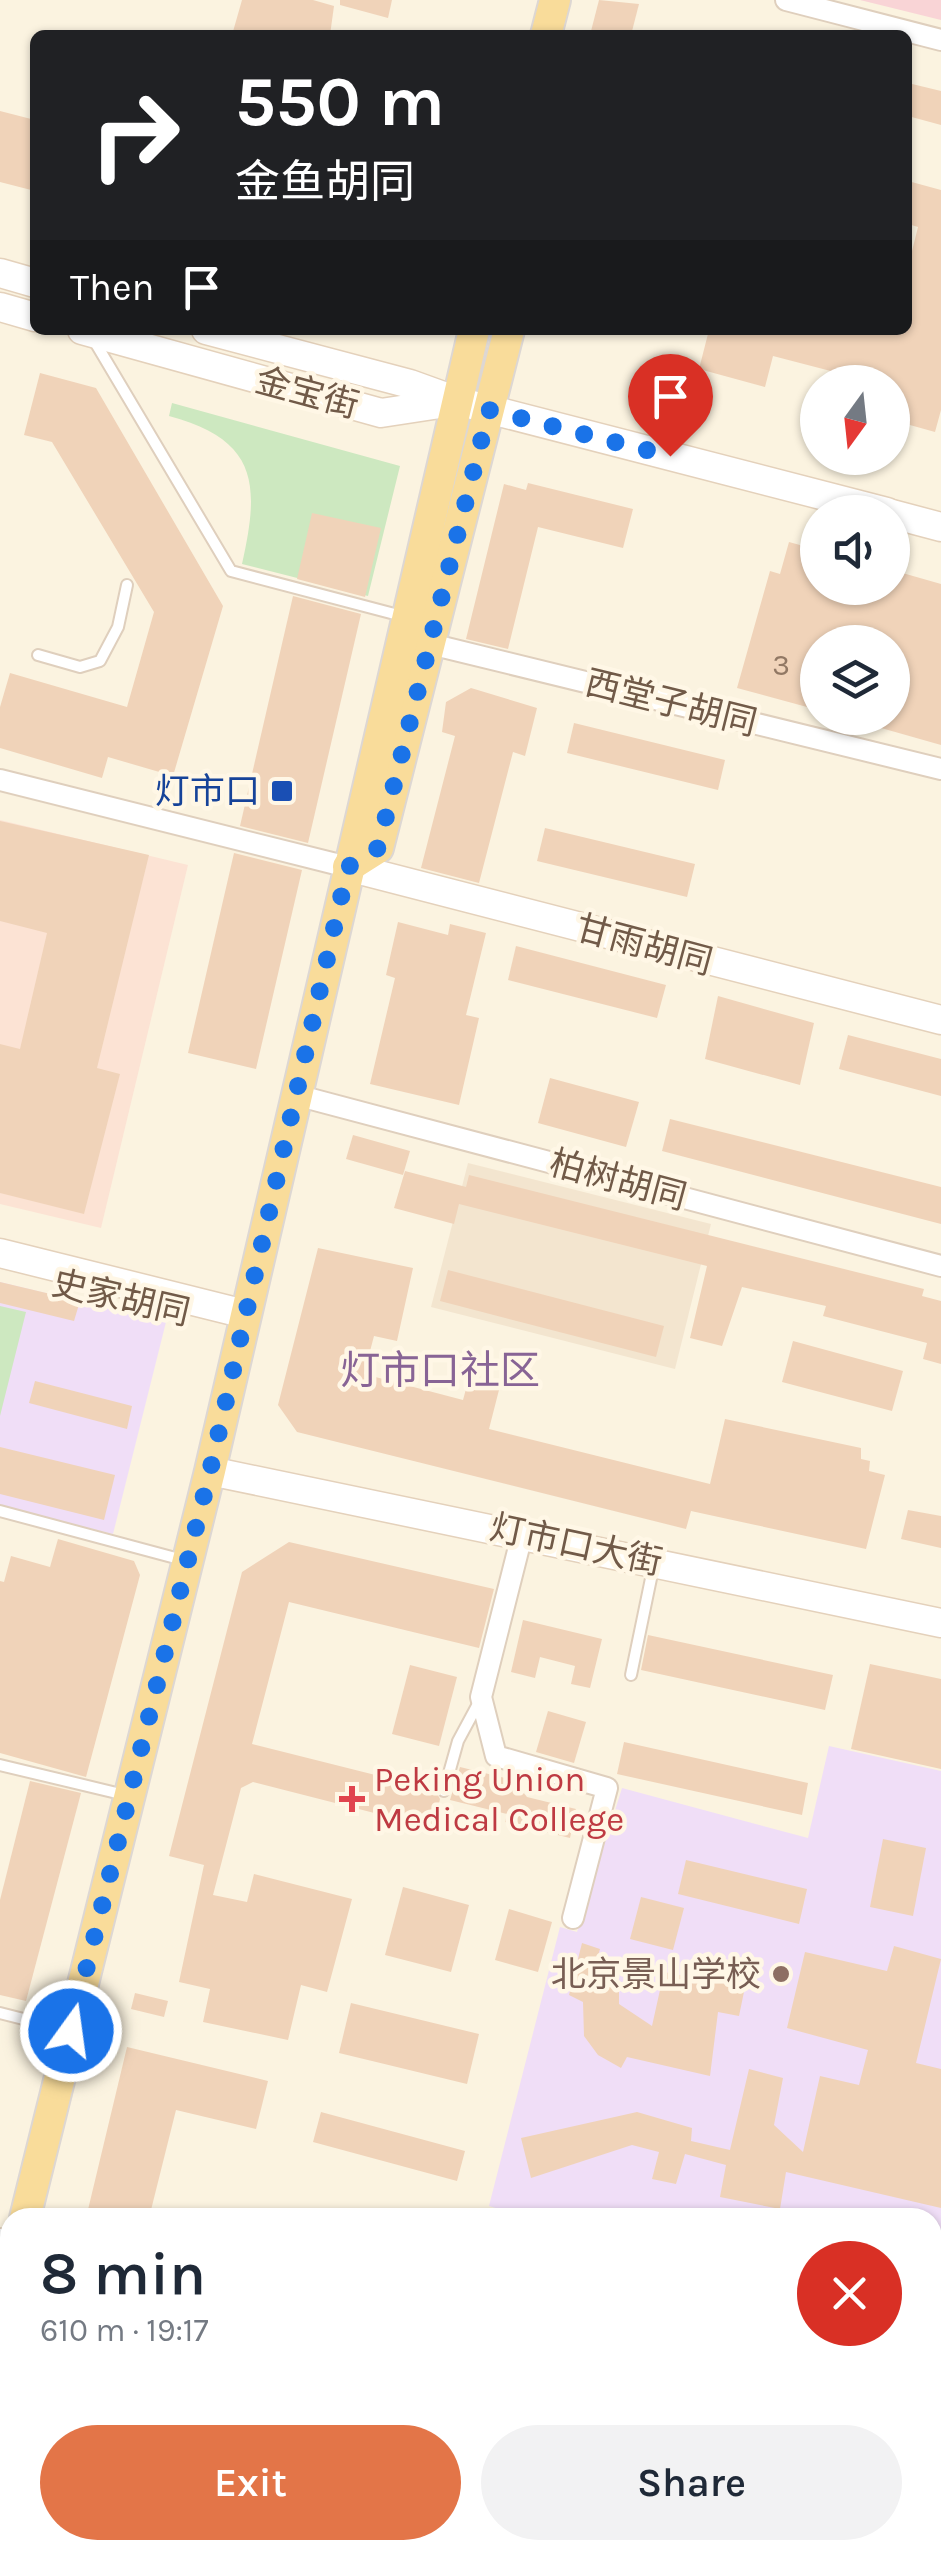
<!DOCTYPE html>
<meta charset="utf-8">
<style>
body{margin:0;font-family:Karla,"Noto Sans SC",sans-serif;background:#f2f2f3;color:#1f2937;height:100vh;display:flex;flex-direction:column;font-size:38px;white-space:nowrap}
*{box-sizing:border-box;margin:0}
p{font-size:32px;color:#747a83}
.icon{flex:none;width:55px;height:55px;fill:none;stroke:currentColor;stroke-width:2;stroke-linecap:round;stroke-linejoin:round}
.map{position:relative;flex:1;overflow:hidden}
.details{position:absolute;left:0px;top:2208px;width:942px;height:352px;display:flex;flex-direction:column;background:#fff;border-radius:30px 30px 0 0;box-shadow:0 2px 8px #0004}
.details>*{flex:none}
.top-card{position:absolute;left:30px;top:30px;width:882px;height:305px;border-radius:15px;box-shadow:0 2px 8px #0004;background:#202124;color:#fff;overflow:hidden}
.needle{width:65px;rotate:195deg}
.controls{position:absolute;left:800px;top:365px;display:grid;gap:20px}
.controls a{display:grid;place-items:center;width:110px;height:110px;border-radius:50%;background:#fff;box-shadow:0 2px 8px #0004;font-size:50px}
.pin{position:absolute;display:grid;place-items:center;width:85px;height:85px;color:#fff;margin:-102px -42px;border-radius:50% 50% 50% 0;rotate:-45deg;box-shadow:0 0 10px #0007}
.pin .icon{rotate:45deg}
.me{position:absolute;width:110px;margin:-55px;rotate:14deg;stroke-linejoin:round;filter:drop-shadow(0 0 8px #0008)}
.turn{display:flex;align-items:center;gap:35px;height:210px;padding:0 40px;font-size:45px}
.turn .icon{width:130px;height:130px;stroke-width:2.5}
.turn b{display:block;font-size:70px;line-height:85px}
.then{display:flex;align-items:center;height:95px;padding:0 40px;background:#0003;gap:20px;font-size:38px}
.round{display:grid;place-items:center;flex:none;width:105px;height:105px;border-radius:52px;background:#f2f2f3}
.summary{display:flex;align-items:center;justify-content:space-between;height:170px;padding:0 40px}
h1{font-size:60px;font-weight:600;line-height:75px}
.cta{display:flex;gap:20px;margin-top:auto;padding:20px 40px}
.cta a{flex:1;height:115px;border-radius:60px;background:#e37548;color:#fff;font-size:40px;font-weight:600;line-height:115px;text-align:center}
.cta a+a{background:#f2f2f3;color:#1f2937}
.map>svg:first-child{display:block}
</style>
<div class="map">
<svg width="941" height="2559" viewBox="0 0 941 2559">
<rect width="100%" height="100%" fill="#fbf3e0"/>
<!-- residential -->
<polygon fill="#f3e5cf" points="468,1163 711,1224 675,1369 431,1307"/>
<!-- commercial -->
<polygon fill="#fce3d4" points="0,820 188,865 101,1228 0,1204"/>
<!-- education -->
<g fill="#f0def7">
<polygon points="0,1282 166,1322 113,1534 0,1506"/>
<polygon points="829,1746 941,1771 941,2406 932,2404 932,2218 511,2218 512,2213 489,2206 560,1927 577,1932 622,1788 808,1838"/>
</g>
<!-- medical -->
<polygon fill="#f9d4d6" points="860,0 941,0 941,20"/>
<!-- green -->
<g fill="#cde8c0">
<path d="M 172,403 L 400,466 L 368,596 L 242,564 C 260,484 258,440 169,416 Z"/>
<polygon points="0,1306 26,1312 0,1416"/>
</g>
<!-- building -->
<g fill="#f0d3b9">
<polygon points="242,0 313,0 334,6 330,35 232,35"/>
<polygon points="340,0 392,0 388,18 340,5"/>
<polygon points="599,0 639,4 631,35 590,35"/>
<polygon points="908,83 941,91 941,125 908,116"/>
<polygon points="0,111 35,120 35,191 0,182"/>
<polygon points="908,181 941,190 941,410 935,432 892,420 892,382 873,382 773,356 765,387 699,369 709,330 908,330 908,267 918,227 908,224"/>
<polygon points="40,373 96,388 223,606 173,776 108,757 102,778 0,748 0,707 10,673 127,707 154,612 52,442 24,435"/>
<polygon points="528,483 633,509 623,548 538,527 508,649 466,639 504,484 526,490"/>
<polygon points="312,513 381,528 365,597 297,579"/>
<polygon points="789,542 818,550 818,588 892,588 892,570 941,584 941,745 860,722 861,718 892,718 892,642 818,642 818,710 737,688 770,571 780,574"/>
<polygon points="293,596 361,614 308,843 240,826"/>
<polygon points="471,688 537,708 525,756 513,752 479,883 421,868 455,736 442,732 446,702"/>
<polygon points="574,723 725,760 718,790 567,753"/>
<polygon points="0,821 149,855 97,1068 120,1074 84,1214 0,1193 0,1044 20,1049 47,933 0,921"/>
<polygon points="545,828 695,864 687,897 537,861"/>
<polygon points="234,853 302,870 256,1069 188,1053"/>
<polygon points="398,922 448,935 450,924 486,933 466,1015 479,1018 459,1105 370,1084 395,978 386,975"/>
<polygon points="516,946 666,985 657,1018 508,980"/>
<polygon points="718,996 814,1023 800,1085 705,1059"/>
<polygon points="848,1035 941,1059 941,1096 839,1069"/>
<polygon points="550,1078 639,1102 626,1147 538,1123"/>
<polygon points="670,1119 941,1187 941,1224 662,1151"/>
<polygon points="353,1135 410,1151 403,1175 346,1159"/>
<polygon points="405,1171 466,1187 469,1175 924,1289 922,1296 941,1301 941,1364 923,1359 927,1343 823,1316 826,1306 742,1287 722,1346 690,1338 707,1266 459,1204 454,1224 394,1208"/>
<polygon points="318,1248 413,1268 397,1341 374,1336 364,1374 463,1400 469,1378 500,1386 489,1429 710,1484 725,1419 861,1448 861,1459 870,1461 869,1471 885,1475 866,1549 691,1511 686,1529 297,1432 278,1405"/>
<polygon points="448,1270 664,1326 656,1357 440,1301"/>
<polygon points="0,1282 80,1301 74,1321 0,1303"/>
<polygon points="793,1341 903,1371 892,1411 782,1382"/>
<polygon points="35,1381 132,1406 127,1429 29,1403"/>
<polygon points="0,1447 115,1475 104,1520 0,1494"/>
<polygon points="908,1510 941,1516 941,1548 901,1539"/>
<polygon points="58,1539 134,1561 140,1575 86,1777 0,1753 0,1581 4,1582 11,1556 50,1567"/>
<polygon points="289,1542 494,1589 479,1648 289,1602 252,1744 435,1790 440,1799 433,1828 253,1782 241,1788 213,1895 247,1902 254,1874 352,1899 327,1992 301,1985 288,2040 203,2022 210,1989 179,1982 204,1865 169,1856 242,1572"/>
<polygon points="523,1620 602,1639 590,1688 571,1684 575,1666 540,1657 535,1678 511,1672"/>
<polygon points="648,1635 833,1675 825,1710 641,1670"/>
<polygon points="870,1664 941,1679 941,1769 851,1749"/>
<polygon points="410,1665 457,1677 439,1746 392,1734"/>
<polygon points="548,1711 586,1722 574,1763 536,1752"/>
<polygon points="624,1742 808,1783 802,1815 617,1774"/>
<polygon points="460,1767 513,1780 527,1797 576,1809 570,1838 505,1822 507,1814 450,1800"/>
<polygon points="30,1781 81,1793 26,2001 0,1995 0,1900"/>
<polygon points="883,1839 926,1848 913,1916 870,1907"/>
<polygon points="686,1860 807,1889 799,1924 678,1894"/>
<polygon points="403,1887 469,1905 451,1972 385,1955"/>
<polygon points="641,1897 684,1908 673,1950 630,1939"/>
<polygon points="509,1909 552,1922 538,1972 495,1960"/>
<polygon points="582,1943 600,1949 595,1966 611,1967 608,1979 619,1981 619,2004 652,2026 664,1972 745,1987 739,2016 718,2012 710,2076 627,2057 621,2068 598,2055 584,2036 583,2002 569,1995"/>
<polygon points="894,1946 941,1959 916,2063 941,2069 941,2208 786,2172 780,2209 720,2197 726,2165 685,2154 676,2184 652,2179 659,2152 632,2145 531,2178 521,2138 637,2112 692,2128 691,2141 730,2150 749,2069 783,2078 774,2125 803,2152 820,2076 859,2085 868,2050 787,2028 805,1952 887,1971"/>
<polygon points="135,1993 168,2001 164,2017 131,2009"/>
<polygon points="351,2003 479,2034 467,2084 339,2053"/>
<polygon points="127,2047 268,2081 256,2129 176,2110 149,2218 86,2218"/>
<polygon points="321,2112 465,2151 457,2181 313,2142"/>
</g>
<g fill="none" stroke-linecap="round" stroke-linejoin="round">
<!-- lane casing -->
<g stroke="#dfcfbd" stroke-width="14">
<g id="lane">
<polyline points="92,337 231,571 406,617"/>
<polyline points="38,655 80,667 100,661 118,627 127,585"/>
<polyline points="0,1511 183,1560"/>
<polyline points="631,1675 654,1564"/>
<polyline points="0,1765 125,1795"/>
<polyline points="444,1791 458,1741 479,1702"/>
<polyline points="0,2013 67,2030"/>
<polyline points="0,2234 10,2236"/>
<polyline points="0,2495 10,2498"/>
<polyline points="932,2515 941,2497"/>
<polyline points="221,2550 258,2559"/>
<polyline points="463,2559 465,2550"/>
<polyline points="640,2559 643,2550"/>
<polyline points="759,2559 762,2550"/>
<polyline points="912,2559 916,2550"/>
</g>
</g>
<!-- street casing -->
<g stroke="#dfcfbd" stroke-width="24">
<g id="street">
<polyline points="786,0 941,40"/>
<polyline points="418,641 941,769"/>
<polyline points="0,780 348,867"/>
<polyline points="296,1095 941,1266"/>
<polyline points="522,1535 481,1697 496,1756 607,1788 573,1918"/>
</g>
</g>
<!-- secondary casing -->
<g stroke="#e4d1bb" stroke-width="31">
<g id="secondary">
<polyline points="0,273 35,283"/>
<polyline points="0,307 35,317"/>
<polyline points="82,330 381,413 453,402"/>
<polyline points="206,330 410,384 457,401 887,512"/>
<polyline points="892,514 941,527"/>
<polyline points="348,867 941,1020"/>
<polyline points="0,1253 245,1314"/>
<polyline points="210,1471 941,1623"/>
</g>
</g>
<!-- primary casing -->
<g stroke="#ddd7d3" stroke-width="34">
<g id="primary">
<polyline points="546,35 555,0"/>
<polyline points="348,867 378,848 509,330"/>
<polyline points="25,2218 210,1471 474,330"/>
<polyline points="0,2321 10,2280"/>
</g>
</g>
<!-- lane -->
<use href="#lane" stroke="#fff" stroke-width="10"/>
<!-- street -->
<use href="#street" stroke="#fff" stroke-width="20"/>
<!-- secondary -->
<use href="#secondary" stroke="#fff" stroke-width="28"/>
<!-- primary -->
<use href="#primary" stroke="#f9dc9a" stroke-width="30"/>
</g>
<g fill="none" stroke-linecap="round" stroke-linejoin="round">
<!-- route -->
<polyline stroke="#1a73e8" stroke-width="18" stroke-dasharray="0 32.4" points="71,2031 210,1471 348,867 378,848 489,410 670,456"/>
</g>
<!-- markers -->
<rect fill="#1a4fb4" stroke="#fff7e6" stroke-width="4" x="270" y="779" width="24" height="24" rx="5"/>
<path fill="#e0444e" stroke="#fff7e6" stroke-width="4" d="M347 1784h10v10h10v10h-10v10h-10v-10h-10v-10h10z"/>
<circle fill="#8d6e63" stroke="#fff7e6" stroke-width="4" cx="781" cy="1974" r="10"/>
<g text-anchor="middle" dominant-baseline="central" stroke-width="9" stroke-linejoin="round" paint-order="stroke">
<!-- number labels -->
<g font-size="30" fill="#917864">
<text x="781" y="665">3</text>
</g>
<!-- street labels -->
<g font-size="35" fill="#715a48" stroke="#fff7e6">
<text transform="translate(307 393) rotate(15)">金宝街</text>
<text transform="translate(671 703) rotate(14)">西堂子胡同</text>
<text transform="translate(644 945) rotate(15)">甘雨胡同</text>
<text transform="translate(618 1180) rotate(15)">柏树胡同</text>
<text transform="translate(121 1298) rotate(13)">史家胡同</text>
<text transform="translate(576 1545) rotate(12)">灯市口大街</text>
</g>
<!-- transit labels -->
<g font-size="35" fill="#164399" stroke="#fff7e6" text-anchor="end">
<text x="260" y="791">灯市口</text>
</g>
<!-- health labels -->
<g font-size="35" fill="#be3a42" stroke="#fff7e6" text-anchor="start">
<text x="374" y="1779">Peking Union<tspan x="374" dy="40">Medical College</tspan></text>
</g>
<!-- education labels -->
<g font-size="35" fill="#785e54" stroke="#fff7e6" text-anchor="end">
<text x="761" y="1974">北京景山学校</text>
</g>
<!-- quarter labels -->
<g font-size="40" fill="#886495" stroke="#fff7e6">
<text x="440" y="1370">灯市口社区</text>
</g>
</g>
</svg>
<div class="controls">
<a><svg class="needle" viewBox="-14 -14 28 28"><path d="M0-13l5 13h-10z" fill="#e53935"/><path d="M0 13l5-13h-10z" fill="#747a83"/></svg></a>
<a><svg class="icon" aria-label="sound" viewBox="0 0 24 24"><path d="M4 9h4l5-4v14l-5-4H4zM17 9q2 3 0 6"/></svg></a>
<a><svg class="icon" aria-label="layers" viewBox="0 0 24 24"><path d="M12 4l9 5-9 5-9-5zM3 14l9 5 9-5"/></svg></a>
</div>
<div class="pin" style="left:670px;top:456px;background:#d93025"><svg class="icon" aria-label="arrive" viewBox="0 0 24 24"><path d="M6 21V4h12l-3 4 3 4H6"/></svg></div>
<svg class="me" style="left:71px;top:2031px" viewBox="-20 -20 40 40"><circle r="17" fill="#1a73e8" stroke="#fff" stroke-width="3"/><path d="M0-11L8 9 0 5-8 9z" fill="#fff"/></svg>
<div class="top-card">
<div class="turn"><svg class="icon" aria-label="right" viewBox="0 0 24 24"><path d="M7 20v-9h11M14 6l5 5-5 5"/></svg><div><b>550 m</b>金鱼胡同</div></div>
<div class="then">Then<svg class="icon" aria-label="arrive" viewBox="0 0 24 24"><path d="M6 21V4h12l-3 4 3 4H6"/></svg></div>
</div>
<section class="details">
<div class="summary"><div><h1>8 min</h1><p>610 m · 19:17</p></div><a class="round" style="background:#d93025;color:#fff"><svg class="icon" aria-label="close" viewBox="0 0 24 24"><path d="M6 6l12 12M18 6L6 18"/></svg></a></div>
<div class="cta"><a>Exit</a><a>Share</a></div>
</section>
</div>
